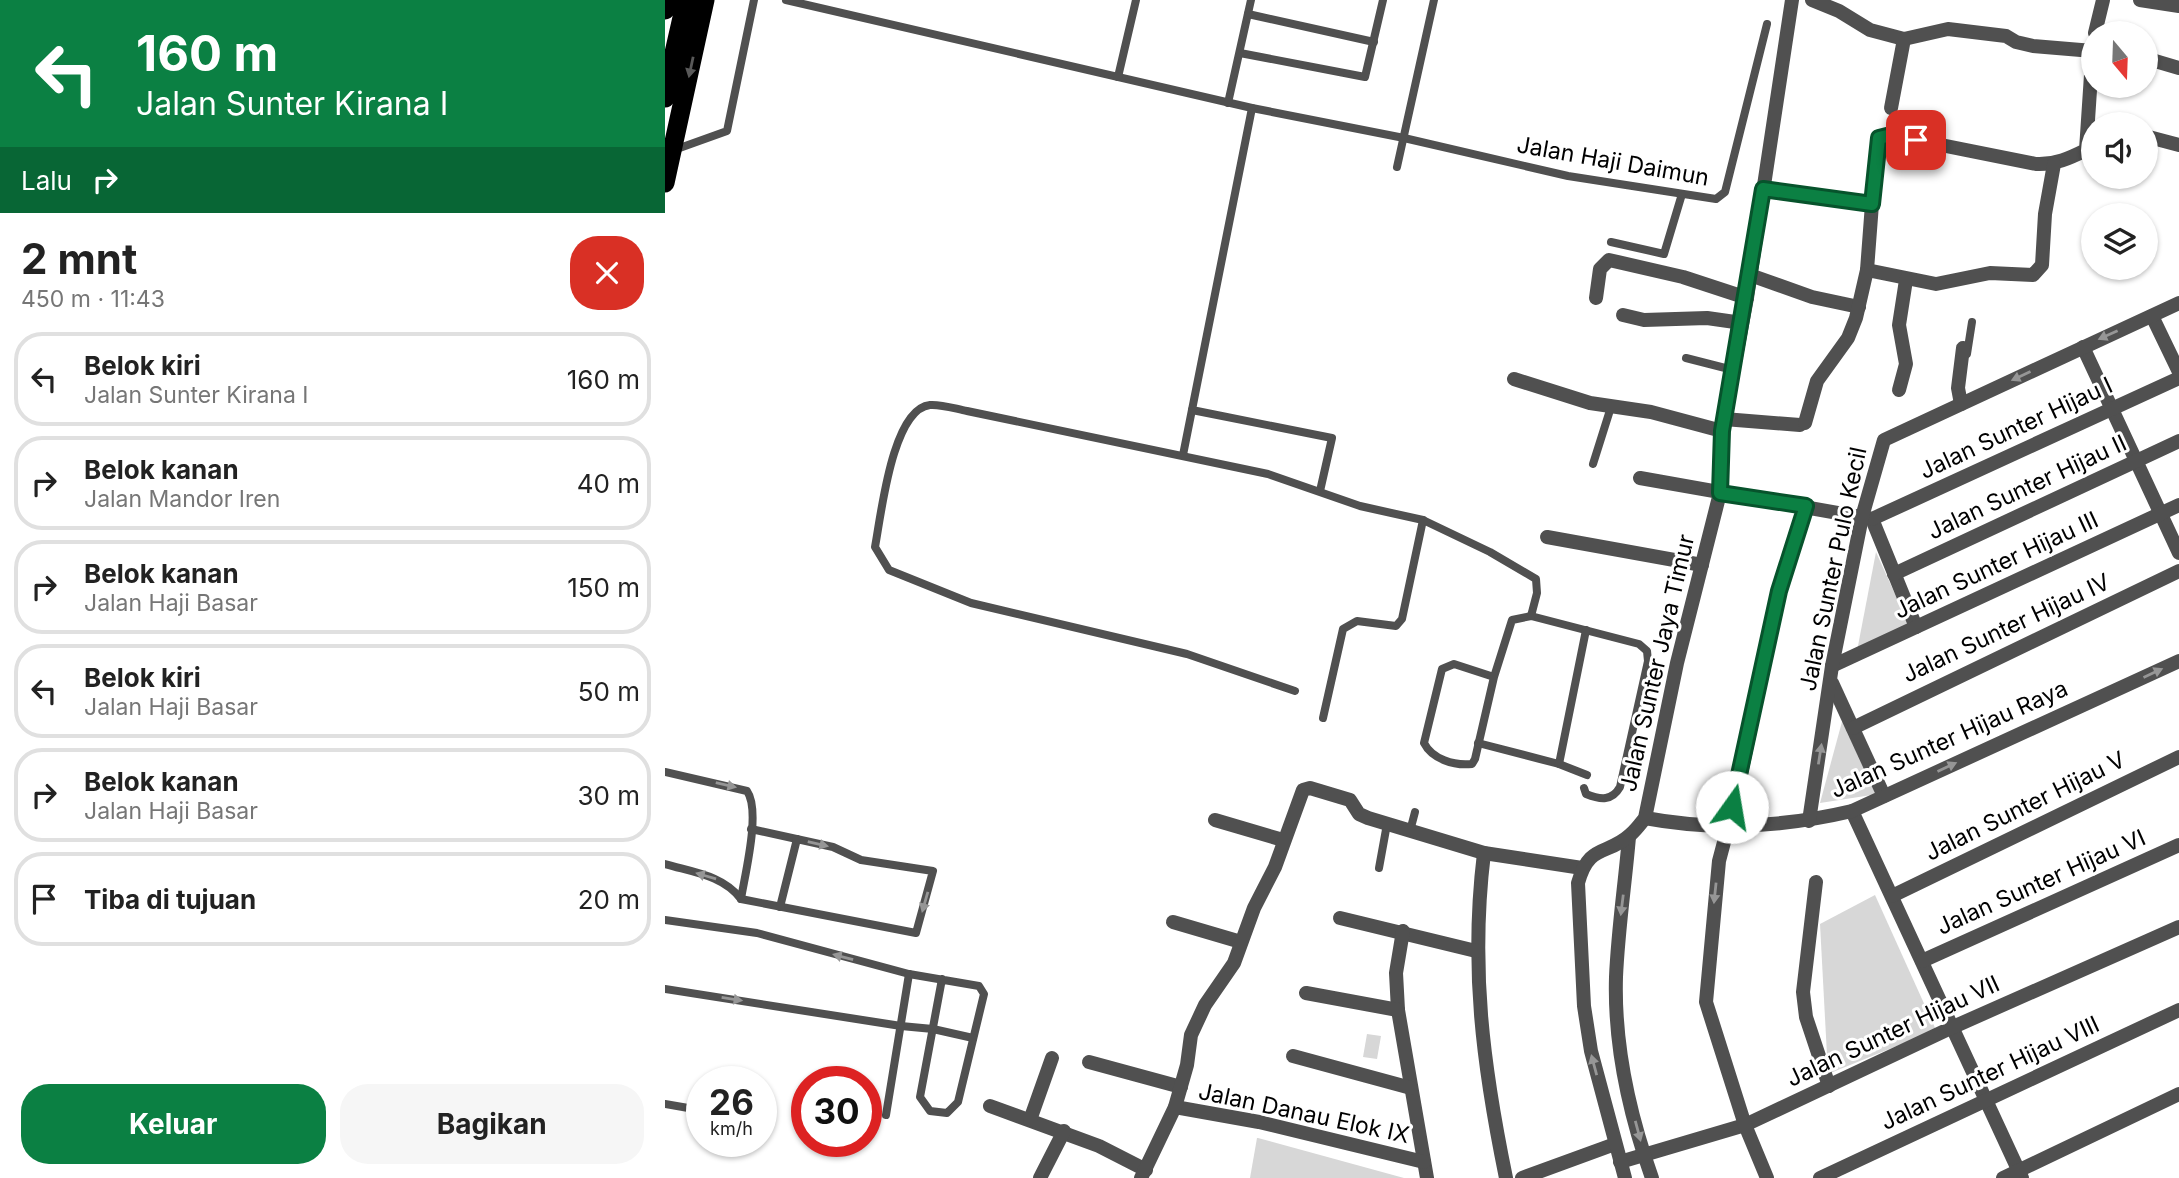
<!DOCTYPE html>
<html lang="id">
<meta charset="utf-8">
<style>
body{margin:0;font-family:Inter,sans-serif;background:#f6f6f6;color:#222;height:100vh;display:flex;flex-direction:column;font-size:26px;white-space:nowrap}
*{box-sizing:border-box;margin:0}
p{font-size:23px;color:#767676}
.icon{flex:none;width:38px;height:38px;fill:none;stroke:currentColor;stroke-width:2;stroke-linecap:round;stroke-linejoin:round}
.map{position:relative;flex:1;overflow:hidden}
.panel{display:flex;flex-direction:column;background:#fff;width:665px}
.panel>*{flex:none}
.hud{background:#0b8043;color:#fff;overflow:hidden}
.needle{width:46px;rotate:161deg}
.fabs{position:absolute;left:1416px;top:21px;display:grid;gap:14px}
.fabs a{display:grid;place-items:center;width:77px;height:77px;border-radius:50%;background:#fff;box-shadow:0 2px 5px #0004;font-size:35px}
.speed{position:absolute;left:21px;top:1066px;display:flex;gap:14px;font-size:35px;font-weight:700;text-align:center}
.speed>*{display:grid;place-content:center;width:91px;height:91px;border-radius:50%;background:#fff;box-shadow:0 2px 5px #0004;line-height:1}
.speed small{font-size:18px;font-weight:400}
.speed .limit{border:10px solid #d22;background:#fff;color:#111}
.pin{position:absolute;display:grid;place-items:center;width:60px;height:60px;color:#fff;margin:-30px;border-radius:14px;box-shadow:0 4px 10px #0006}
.me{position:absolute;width:77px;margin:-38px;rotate:13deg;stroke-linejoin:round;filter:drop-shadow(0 0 5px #0008)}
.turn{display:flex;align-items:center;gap:24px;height:147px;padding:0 21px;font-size:32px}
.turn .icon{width:91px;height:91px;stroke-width:2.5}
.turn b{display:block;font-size:49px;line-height:60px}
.then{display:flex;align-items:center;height:66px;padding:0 21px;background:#0003;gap:14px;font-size:26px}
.round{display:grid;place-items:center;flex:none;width:74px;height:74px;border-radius:28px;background:#f6f6f6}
.head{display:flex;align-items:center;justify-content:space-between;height:119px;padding:0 21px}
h1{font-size:42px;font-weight:700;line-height:52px}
.button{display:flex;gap:14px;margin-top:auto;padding:14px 21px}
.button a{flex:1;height:80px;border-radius:28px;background:#0b8043;color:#fff;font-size:28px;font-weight:700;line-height:80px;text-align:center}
.button a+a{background:#f6f6f6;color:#222}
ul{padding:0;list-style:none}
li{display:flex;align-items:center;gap:21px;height:94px;margin:0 14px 10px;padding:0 7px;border:4px solid #e0e0e0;border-radius:28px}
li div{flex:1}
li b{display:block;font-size:26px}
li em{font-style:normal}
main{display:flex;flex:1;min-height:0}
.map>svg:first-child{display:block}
</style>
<main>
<section class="panel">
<div class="hud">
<div class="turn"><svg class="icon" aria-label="left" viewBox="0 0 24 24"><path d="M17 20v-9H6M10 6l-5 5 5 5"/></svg><div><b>160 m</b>Jalan Sunter Kirana I</div></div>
<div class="then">Lalu<svg class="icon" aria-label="right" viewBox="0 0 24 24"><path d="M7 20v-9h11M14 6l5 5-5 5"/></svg></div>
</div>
<div class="head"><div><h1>2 mnt</h1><p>450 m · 11:43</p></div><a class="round" style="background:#d93025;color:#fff"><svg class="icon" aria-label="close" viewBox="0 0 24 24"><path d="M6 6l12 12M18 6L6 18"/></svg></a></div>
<ul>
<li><svg class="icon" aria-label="left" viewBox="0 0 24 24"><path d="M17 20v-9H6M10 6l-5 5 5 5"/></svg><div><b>Belok kiri</b><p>Jalan Sunter Kirana I</p></div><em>160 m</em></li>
<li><svg class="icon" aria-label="right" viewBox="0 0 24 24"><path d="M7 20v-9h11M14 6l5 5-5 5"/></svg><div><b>Belok kanan</b><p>Jalan Mandor Iren</p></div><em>40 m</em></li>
<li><svg class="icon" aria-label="right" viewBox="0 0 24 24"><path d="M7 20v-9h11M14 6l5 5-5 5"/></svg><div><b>Belok kanan</b><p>Jalan Haji Basar</p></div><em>150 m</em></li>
<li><svg class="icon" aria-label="left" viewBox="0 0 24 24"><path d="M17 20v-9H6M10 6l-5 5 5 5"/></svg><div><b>Belok kiri</b><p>Jalan Haji Basar</p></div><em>50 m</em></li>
<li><svg class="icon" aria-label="right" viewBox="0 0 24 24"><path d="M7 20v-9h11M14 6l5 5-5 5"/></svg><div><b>Belok kanan</b><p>Jalan Haji Basar</p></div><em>30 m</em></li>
<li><svg class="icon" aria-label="arrive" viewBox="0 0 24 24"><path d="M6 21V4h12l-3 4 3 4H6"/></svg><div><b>Tiba di tujuan</b></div><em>20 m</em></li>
</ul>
<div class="button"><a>Keluar</a><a>Bagikan</a></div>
</section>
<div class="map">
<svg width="1514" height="1178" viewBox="0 0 1514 1178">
<rect width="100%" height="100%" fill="#fff"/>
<!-- green -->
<g fill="#d7d7d7">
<polygon points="1211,552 1244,625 1192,651"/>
<polygon points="1178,718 1213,794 1155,803"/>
<polygon points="1210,895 1271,1030 1163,1074 1155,924"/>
<polygon points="702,1034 716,1036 712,1059 698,1057"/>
<polygon points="592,1138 593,1138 739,1178 585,1178"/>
</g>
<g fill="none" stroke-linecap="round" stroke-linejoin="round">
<!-- service -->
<g stroke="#505050" stroke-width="8">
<polyline points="121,0 587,108 739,138 903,176 1051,199 1060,192 1102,24"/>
<polyline points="583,14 709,42"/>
<polyline points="575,53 700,77 718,0"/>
<polyline points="453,77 471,0"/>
<polyline points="563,103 586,0"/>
<polyline points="9,150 62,131 89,0"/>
<polyline points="732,167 769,0"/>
<polyline points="946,242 999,254 1017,194"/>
<polyline points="1302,354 1307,322"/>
<polyline points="1021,358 1068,370"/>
<polyline points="527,410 667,438 655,491"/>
<polyline points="518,455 587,108"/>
<polyline points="928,464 946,407"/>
<path d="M 829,677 L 789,664 L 777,669 L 759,743 C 767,759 789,766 807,764 L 810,759 L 829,677 L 847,620 L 866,616 L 974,644 L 982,651 L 983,661 L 955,787 C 947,801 936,800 921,794 L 919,788"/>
<path d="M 630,691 L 522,654 L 306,603 L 224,570 L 210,547 C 216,516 227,409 265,405 C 276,404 291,409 302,411 L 603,474 L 695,506 L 758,520 L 825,552 L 871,579 L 872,593 L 866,616"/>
<polyline points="658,718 678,629 692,621 731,626 737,619 758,520"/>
<polyline points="813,743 894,764 921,630"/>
<polyline points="894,764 922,775"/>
<path d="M 0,772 L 82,791 C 96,811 80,874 76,899"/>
<polyline points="745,831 750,812"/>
<path d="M 0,864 C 27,872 58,875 76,899 L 251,933 L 268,871 L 196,860 L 168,847 L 86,829"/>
<polyline points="714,868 722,824"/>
<polyline points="115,907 132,839"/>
<polyline points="0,920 92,933 244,974 314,986 319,994 293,1102 282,1113 265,1111 255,1097 277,979"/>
<polyline points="0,989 236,1026 268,1029 308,1038"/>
<polyline points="0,1104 29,1109"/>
<polyline points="221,1115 244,974"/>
</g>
<!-- minor -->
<g stroke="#505050" stroke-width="14">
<polyline points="1147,0 1174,11 1205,30 1239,39 1283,29 1341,36 1351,42 1368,46 1428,51"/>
<polyline points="1475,0 1514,6"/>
<polyline points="1430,33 1438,0"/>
<polyline points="1480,58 1514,68"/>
<polyline points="1226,108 1239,39"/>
<polyline points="1480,136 1514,145"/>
<path d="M 1099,189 L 1207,204 L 1214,138 L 1226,135 L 1371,164 C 1390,165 1405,158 1421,150 L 1428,45"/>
<polyline points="1202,270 1271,284 1325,273 1368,275 1377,265 1380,214 1389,164"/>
<polyline points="1085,275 1147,297 1194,307"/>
<polyline points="931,298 935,269 944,260 1018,277 1082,298"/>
<polyline points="958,315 979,320 1042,318 1077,323"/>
<polyline points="1487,316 1514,372"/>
<polyline points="1418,347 1514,553"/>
<polyline points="849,379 925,403 986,412 1057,431"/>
<polyline points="1234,390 1241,364 1234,325 1241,280"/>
<polyline points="1296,404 1293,388 1298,348"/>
<polyline points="1059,419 1135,425"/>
<polyline points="1140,423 1152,381 1183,338 1191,318 1202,270 1207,204"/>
<polyline points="975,478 1207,519 1251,627"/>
<polyline points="1207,519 1514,378"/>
<polyline points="882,537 1037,565"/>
<polyline points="1229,574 1514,441"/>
<polyline points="1167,666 1514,505"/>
<polyline points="1167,683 1219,796"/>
<polyline points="1188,728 1514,571"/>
<polyline points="1187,811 1357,1178"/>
<path d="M 980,818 C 1049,831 1119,827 1187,811 L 1514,661"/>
<polyline points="550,820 618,840"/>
<polyline points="1144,821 1167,666 1197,517 1219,440 1514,303"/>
<path d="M 819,853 C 805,967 818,1066 841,1178"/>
<polyline points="1151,882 1138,992 1141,1017 1164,1086"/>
<polyline points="1227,896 1514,757"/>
<polyline points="675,918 811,951"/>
<polyline points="508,922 576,942"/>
<polyline points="738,931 731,973 733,1010 762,1178"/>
<polyline points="1257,961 1514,845"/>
<polyline points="641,993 733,1010"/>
<polyline points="628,1056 746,1088"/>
<polyline points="424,1062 516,1087"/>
<polyline points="325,1106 434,1146 481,1170"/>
<polyline points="510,1107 594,1122 759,1162"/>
<polyline points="365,1120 387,1058"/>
<polyline points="955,1162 1080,1125 1288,1027 1514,927"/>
<polyline points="375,1178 399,1131"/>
<polyline points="476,1178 510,1107 522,1065 526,1035 540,1005 569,963 589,908 610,867 638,790 645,788 685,800 694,814 703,818 819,853 917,868"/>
<polyline points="857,1178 950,1144"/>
<polyline points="1102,1178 1080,1125 1041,1002 1054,861 1072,793 1114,591 1141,506"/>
<polyline points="1155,1178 1514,1010"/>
<polyline points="1338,1178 1514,1094"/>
</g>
<!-- tertiary -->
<g stroke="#505050" stroke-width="14">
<path d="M 964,837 C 960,884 953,930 951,977 C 949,1044 965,1116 987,1178"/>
<path d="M 960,1178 L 926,1051 L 919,1006 L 913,883 C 924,843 942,856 965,835 C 971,830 976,823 980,818 L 1012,663 L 1055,493 L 1057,431 L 1082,298 L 1127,0"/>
</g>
<!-- trunk -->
<polyline stroke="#000" stroke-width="19" points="0,183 40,0"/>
<!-- motorway -->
<g stroke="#000" stroke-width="21">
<polyline points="0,9 2,0"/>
<polyline points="0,97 22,0"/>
</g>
</g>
<!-- one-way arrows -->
<defs><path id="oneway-solid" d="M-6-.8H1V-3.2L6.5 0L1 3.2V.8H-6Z" transform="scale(1.75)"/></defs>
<use fill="#595959" href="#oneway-solid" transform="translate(26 67) rotate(102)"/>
<g fill="#969696">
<use href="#oneway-solid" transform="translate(1443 335) rotate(156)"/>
<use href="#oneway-solid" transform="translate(1356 376) rotate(155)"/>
<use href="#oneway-solid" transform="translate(1488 673) rotate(-25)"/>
<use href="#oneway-solid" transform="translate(1155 754) rotate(-81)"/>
<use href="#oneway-solid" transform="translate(1282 767) rotate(-25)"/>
<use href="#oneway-solid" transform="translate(61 785) rotate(13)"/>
<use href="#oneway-solid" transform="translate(153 844) rotate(13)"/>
<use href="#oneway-solid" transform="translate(41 876) rotate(-164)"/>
<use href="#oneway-solid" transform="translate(1050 893) rotate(96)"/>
<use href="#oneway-solid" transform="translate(260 902) rotate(106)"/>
<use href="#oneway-solid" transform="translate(957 905) rotate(97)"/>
<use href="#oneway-solid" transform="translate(178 957) rotate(-165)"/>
<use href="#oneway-solid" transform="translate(67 999) rotate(9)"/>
<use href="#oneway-solid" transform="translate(929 1065) rotate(-105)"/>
<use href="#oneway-solid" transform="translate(973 1131) rotate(75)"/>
</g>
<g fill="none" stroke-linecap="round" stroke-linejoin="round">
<!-- route casing -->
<g stroke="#07532c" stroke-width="18">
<polyline id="route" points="1067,807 1114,591 1141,506 1055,493 1057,431 1098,189 1207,204 1214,138 1226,135 1251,140"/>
</g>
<!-- route -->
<use href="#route" stroke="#0b8043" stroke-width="12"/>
</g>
<g text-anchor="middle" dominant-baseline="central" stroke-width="6" stroke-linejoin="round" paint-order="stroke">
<!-- street labels -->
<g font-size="23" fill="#000" stroke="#fff">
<text transform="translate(948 161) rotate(10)">Jalan Haji Daimun</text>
<text transform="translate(1351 428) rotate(-25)">Jalan Sunter Hijau I</text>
<text transform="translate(1362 487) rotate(-25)">Jalan Sunter Hijau II</text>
<text transform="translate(1331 565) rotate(-25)">Jalan Sunter Hijau III</text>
<text transform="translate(1168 569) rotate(-78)">Jalan Sunter Pulo Kecil</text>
<text transform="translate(1341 628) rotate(-25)">Jalan Sunter Hijau IV</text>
<text transform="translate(992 663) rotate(-77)">Jalan Sunter Jaya Timur</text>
<text transform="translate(1284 739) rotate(-24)">Jalan Sunter Hijau Raya</text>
<text transform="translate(1360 806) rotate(-26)">Jalan Sunter Hijau V</text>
<text transform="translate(1376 882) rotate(-24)">Jalan Sunter Hijau VI</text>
<text transform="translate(1228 1031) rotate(-25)">Jalan Sunter Hijau VII</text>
<text transform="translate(1325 1073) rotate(-25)">Jalan Sunter Hijau VIII</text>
<text transform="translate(639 1113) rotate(12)">Jalan Danau Elok IX</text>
</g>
</g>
</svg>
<div class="fabs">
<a><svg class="needle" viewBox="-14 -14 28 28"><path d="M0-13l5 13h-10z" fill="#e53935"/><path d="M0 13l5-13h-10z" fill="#767676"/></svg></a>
<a><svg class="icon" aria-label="sound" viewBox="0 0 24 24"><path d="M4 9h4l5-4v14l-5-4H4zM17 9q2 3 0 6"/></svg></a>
<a><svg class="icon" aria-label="layers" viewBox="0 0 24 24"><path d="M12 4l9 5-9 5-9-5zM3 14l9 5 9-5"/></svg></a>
</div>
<div class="speed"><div>26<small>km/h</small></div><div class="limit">30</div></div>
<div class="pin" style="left:1251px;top:140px;background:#d93025"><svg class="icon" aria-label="arrive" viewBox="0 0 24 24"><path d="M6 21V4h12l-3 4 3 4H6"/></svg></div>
<svg class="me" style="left:1067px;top:807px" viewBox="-20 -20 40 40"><circle r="19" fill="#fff"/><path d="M0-13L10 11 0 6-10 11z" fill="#0b8043"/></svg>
</div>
</main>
